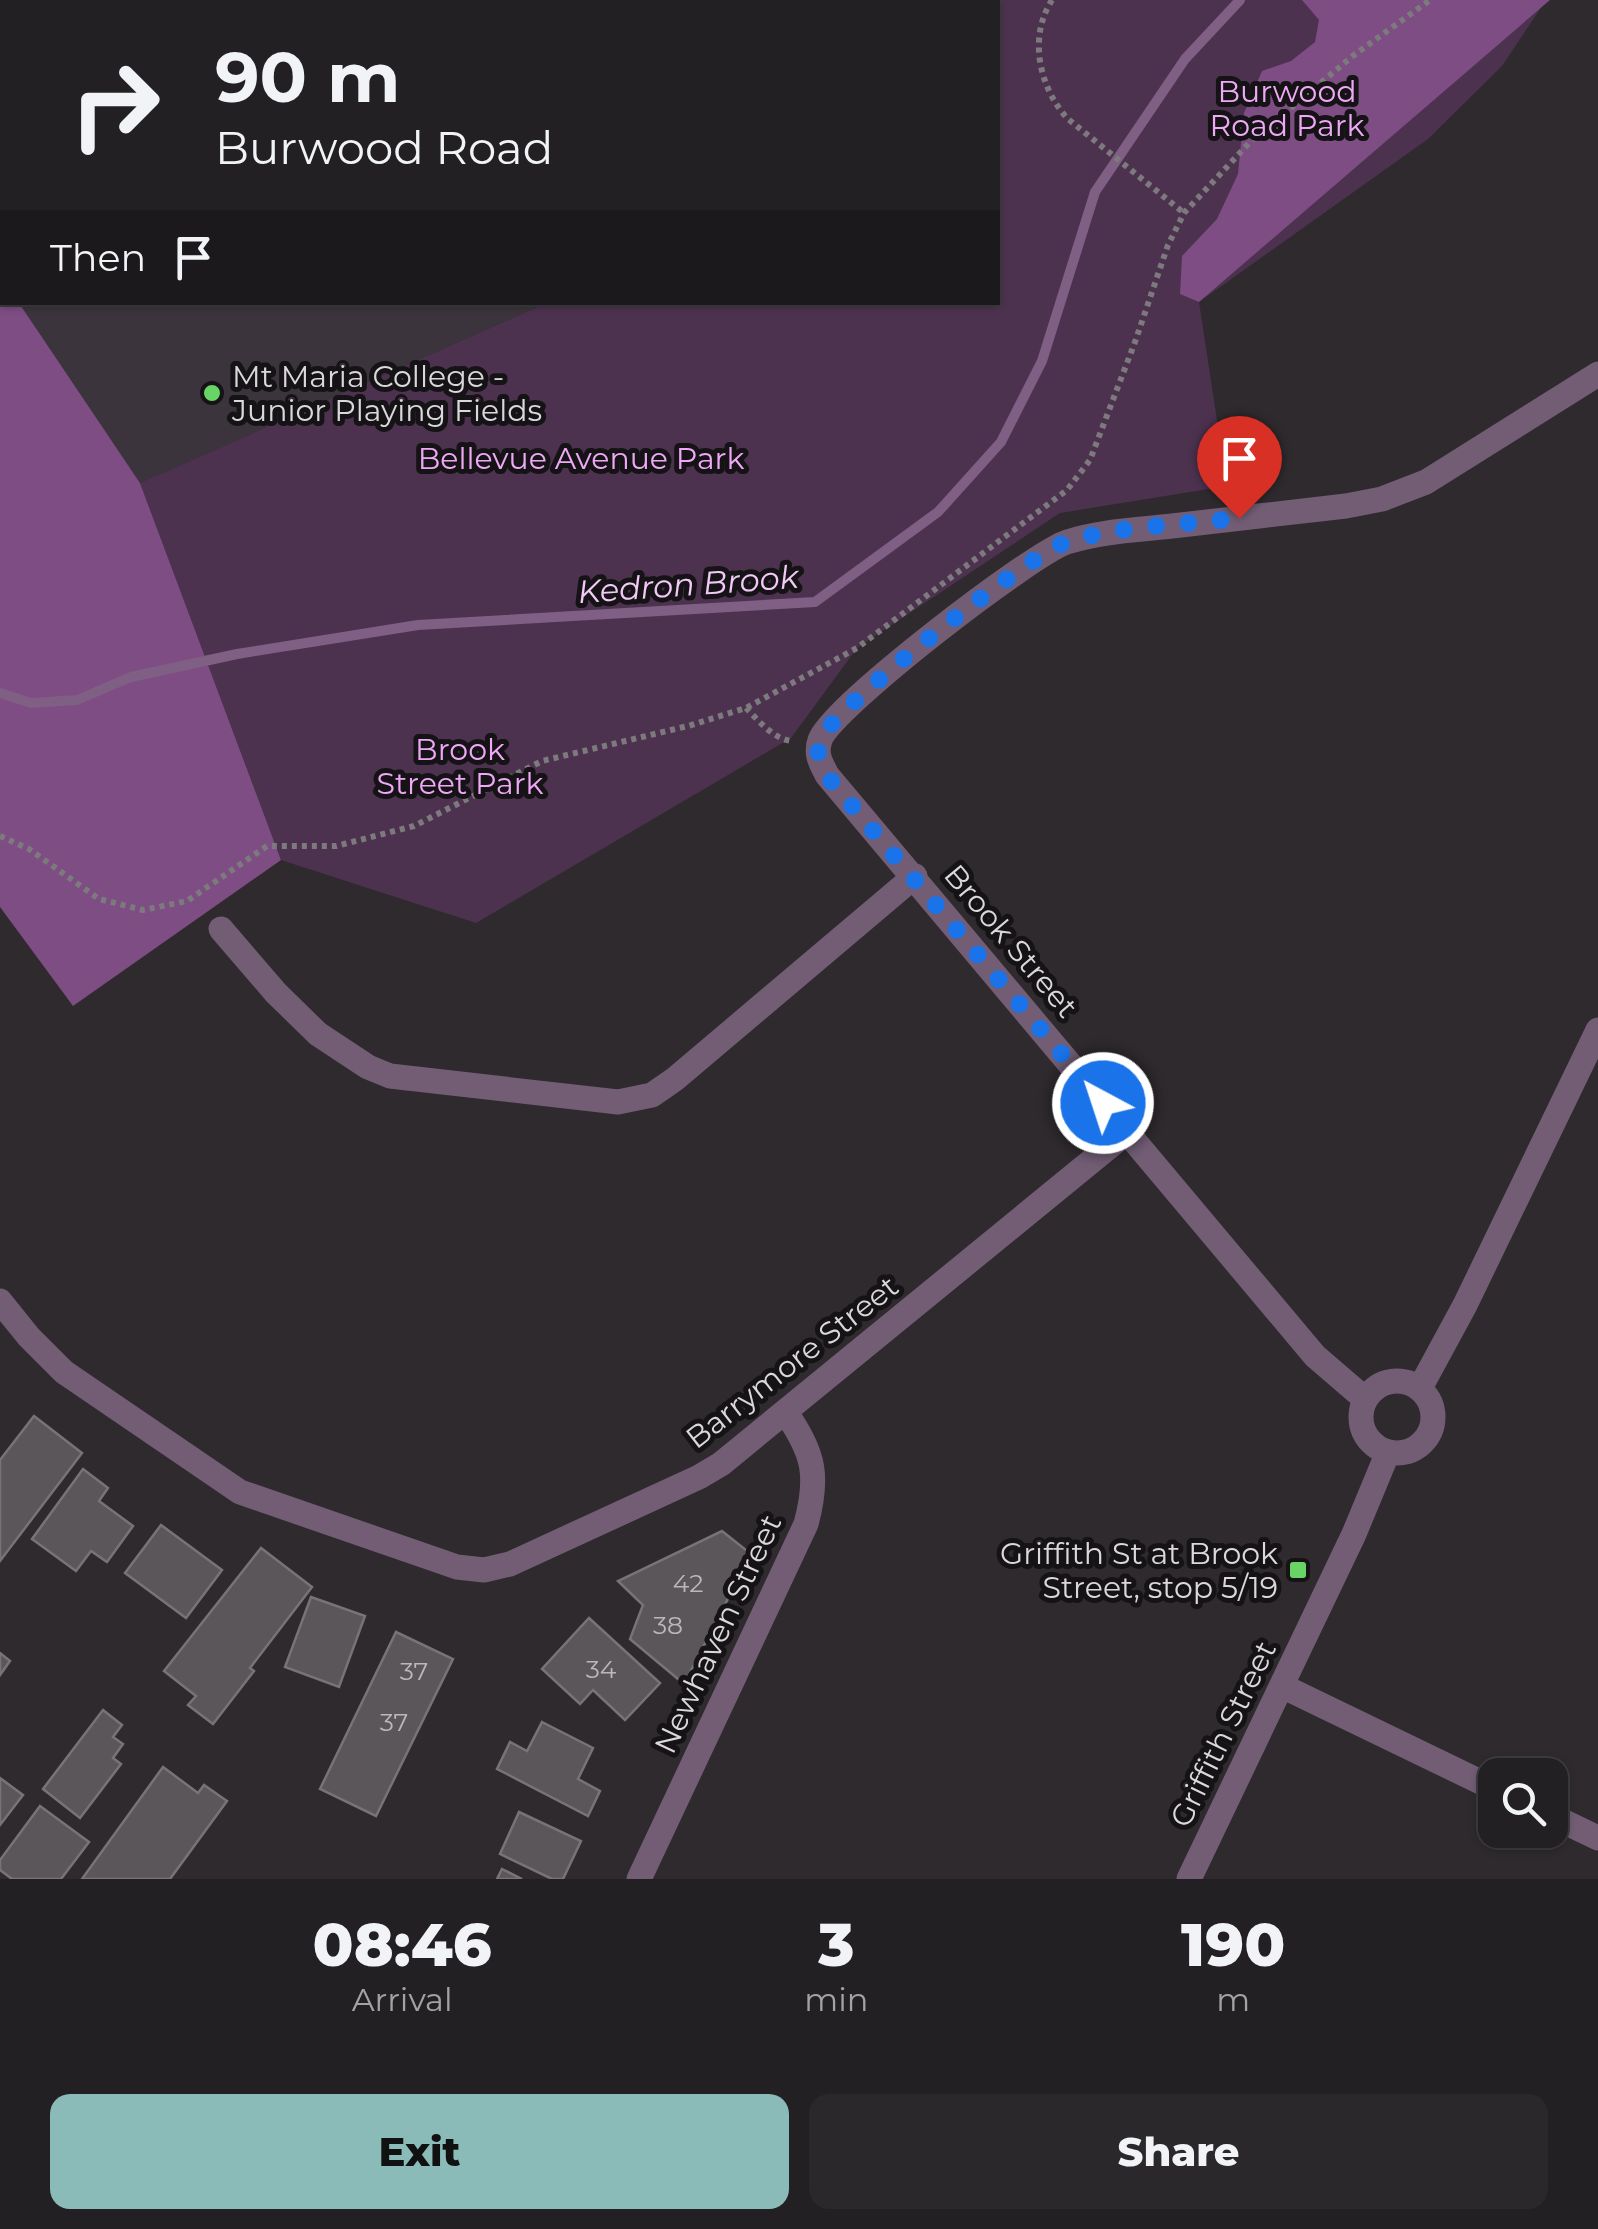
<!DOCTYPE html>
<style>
body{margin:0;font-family:Montserrat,sans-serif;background:#2a282a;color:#f1f3f6;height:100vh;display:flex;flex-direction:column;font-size:38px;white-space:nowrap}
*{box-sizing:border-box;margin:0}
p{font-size:32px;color:#a2a3a5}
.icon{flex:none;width:55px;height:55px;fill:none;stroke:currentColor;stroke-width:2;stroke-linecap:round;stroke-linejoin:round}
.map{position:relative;height:1879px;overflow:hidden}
.details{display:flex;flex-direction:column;background:#222022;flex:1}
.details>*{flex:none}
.guide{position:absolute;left:0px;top:0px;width:1000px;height:305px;box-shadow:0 2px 8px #0004,0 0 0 2px #3f3e40;background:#222022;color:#f1f3f6;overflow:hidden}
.fabs{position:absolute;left:1478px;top:1758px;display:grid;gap:20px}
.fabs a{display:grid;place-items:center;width:90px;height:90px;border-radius:20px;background:#222022;box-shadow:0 2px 8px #0004,0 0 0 2px #3f3e40;font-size:50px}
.pin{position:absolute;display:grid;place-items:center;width:85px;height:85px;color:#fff;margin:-102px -42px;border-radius:50% 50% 50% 0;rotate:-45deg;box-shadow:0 0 10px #0007}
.pin .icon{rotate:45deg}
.me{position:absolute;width:110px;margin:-55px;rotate:320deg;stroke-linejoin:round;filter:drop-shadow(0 0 8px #0008)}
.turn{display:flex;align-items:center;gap:35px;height:210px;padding:0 50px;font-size:45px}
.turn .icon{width:130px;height:130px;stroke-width:2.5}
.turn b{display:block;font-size:70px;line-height:85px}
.then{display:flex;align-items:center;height:95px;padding:0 50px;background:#0003;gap:20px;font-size:38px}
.eta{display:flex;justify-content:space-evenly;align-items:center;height:170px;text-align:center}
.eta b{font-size:60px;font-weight:800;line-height:70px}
.action{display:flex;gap:20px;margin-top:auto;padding:20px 50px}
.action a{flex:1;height:115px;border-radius:20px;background:#8bbbb9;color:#111;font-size:40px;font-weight:800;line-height:115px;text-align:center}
.action a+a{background:#2a282a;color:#f1f3f6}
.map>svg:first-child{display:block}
</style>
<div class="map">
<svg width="1598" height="1879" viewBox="0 0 1598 1879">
<rect width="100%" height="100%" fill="#2e2a2e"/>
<!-- built -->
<g fill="#3c343c">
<polygon points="0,0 895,0 2,2 2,277"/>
<polygon points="19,303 547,303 140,483"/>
</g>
<!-- green -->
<polygon fill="#4d3250" points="895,0 1546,0 1502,66 1428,139 1199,302 1227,486 1060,513 857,648 791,738 476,923 281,860 140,483 547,303 998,302 998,2 892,2"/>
<!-- forest -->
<g fill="#7d4d83">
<polygon points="1302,0 1550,0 1199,302 1180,294 1182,256 1217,219 1238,174 1244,113 1262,71 1291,61 1315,42 1319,20"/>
<polygon points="0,273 2,302 19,303 140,483 281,860 73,1006 0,907"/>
</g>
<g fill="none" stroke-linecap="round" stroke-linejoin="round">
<!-- stream -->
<polyline stroke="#7f5f83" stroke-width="10" points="0,693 31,703 77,700 131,677 237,654 418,625 815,602 938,512 1001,442 1042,361 1095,192 1185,59 1240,0"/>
</g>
<!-- building -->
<g fill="#5a565a" stroke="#777377" stroke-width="2.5">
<polygon points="34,1416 82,1453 0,1561 0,1460"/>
<polygon points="83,1469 108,1488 99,1501 133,1526 107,1562 91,1551 76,1571 32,1539"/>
<polygon points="161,1525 222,1570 186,1618 125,1573"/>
<polygon points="722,1531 751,1554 684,1684 630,1639 643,1605 618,1581"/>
<polygon points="261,1548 312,1587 250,1668 254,1671 213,1724 188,1705 196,1696 164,1671"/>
<polygon points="311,1597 365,1616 339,1687 285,1667"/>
<polygon points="589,1618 660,1683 625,1720 593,1690 580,1704 542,1669"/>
<polygon points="396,1632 453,1659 376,1816 320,1789"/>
<polygon points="0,1653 10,1661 0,1675"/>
<polygon points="103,1710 122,1725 113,1737 123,1744 113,1758 121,1764 80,1818 43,1789"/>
<polygon points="542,1722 593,1748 578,1779 600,1791 588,1816 497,1769 510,1742 527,1751"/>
<polygon points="163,1767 198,1793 204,1785 227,1801 170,1879 82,1879"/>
<polygon points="0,1778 23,1795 0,1825"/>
<polygon points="40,1806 89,1842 61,1879 12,1879 0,1870 0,1860"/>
<polygon points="519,1812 581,1841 563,1879 552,1879 500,1854"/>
<polygon points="502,1869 522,1879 497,1879"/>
</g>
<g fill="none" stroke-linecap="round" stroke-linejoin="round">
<!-- path -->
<g stroke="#7d7a7d" stroke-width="6" stroke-dasharray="5 5" stroke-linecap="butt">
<path d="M 1052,0 C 1028,37 1039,88 1068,119 L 1184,213"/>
<path d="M 746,708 C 759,721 774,740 793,741"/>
<polyline points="0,836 29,849 99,899 143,910 187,901 267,846 336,846 414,826 542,761 688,726 746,708 857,648 1067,490 1090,460 1135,342 1168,245 1184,213 1250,142 1354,55 1430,0"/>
</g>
<!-- minor -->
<g stroke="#725d75" stroke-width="25">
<polyline points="221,929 276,993 318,1034 368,1067 390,1076 618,1102 652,1095 675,1079 915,876"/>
<polyline points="0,1301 29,1337 64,1372 240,1492 457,1567 484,1570 510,1564 699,1477 721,1464 1127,1132"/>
<path d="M 1365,1399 L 1315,1356 L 827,775 C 821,763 815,754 820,740 C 832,707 1031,554 1067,542 C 1101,531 1137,530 1172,526 C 1230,519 1288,513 1346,506 L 1382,499 L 1426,482 L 1598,374"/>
<polyline points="1282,1686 1495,1789"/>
<polyline points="1550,1815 1598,1838"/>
<path d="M 639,1879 L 806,1524 C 819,1476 814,1453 786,1413"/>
</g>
<!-- tertiary -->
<g stroke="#725d75" stroke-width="25">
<circle cx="1397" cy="1417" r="36"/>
<polyline points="1420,1388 1465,1305 1598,1030"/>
<polyline points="1189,1879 1354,1534 1388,1452"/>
</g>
</g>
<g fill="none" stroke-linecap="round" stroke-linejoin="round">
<!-- route -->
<path stroke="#1a73e8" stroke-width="18" stroke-dasharray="0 32.4" d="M 1103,1103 L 827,776 C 821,763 815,754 820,740 C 831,710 1030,555 1064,543 C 1116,525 1184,525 1239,518"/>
</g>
<!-- markers -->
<g fill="#68d465" stroke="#151315" stroke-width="4">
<circle cx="212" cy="393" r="10"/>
<rect x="1288" y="1560" width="20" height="20" rx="5"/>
</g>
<g text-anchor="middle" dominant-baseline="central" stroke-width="10" stroke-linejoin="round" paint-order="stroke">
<!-- number labels -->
<g font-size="25" fill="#bab8ba">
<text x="688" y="1583">42</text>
<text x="668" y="1625">38</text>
<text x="601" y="1669">34</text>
<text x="414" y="1671">37</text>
<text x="394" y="1722">37</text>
</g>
<!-- park labels -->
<g font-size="30" fill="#eea8f6" stroke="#151315">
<text x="1287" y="91">Burwood<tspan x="1287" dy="34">Road Park</tspan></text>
<text x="581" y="458">Bellevue Avenue Park</text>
<text x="460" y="749">Brook<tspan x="460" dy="34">Street Park</tspan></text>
</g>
<!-- poi labels -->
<g font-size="30" fill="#dad8da" stroke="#151315" text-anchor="start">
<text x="232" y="376">Mt Maria College -<tspan x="232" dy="34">Junior Playing Fields</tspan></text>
<text x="1278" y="1553" text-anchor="end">Griffith St at Brook<tspan x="1278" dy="34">Street, stop 5/19</tspan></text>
</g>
<!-- street labels -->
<g font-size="30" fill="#dad8da" stroke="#151315">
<text transform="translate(1011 941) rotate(50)">Brook Street</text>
<text transform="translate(792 1362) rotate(-38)">Barrymore Street</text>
<text transform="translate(718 1634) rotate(-65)">Newhaven Street</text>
<text transform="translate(1223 1734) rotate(-64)">Griffith Street</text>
</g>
<!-- water labels -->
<g font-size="32" font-style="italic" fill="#f3c9f8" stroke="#151315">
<text transform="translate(688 584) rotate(-4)">Kedron Brook</text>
</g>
</g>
</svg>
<div class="fabs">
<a><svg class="icon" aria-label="search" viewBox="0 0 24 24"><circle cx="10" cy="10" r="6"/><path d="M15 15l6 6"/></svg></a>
</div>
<div class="pin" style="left:1239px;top:518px;background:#d93025"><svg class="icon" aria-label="arrive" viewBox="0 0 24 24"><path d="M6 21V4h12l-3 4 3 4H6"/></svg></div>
<svg class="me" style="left:1103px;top:1103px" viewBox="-20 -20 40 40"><circle r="17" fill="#1a73e8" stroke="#fff" stroke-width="3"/><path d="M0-11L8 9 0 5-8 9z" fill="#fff"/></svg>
<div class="guide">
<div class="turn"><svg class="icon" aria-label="right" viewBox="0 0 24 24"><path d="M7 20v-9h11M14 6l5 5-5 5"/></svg><div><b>90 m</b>Burwood Road</div></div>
<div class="then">Then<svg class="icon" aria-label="arrive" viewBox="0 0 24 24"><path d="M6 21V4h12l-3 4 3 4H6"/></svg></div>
</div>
</div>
<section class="details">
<div class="eta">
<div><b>08:46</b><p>Arrival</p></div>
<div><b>3</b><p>min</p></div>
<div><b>190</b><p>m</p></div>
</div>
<div class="action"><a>Exit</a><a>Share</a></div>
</section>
